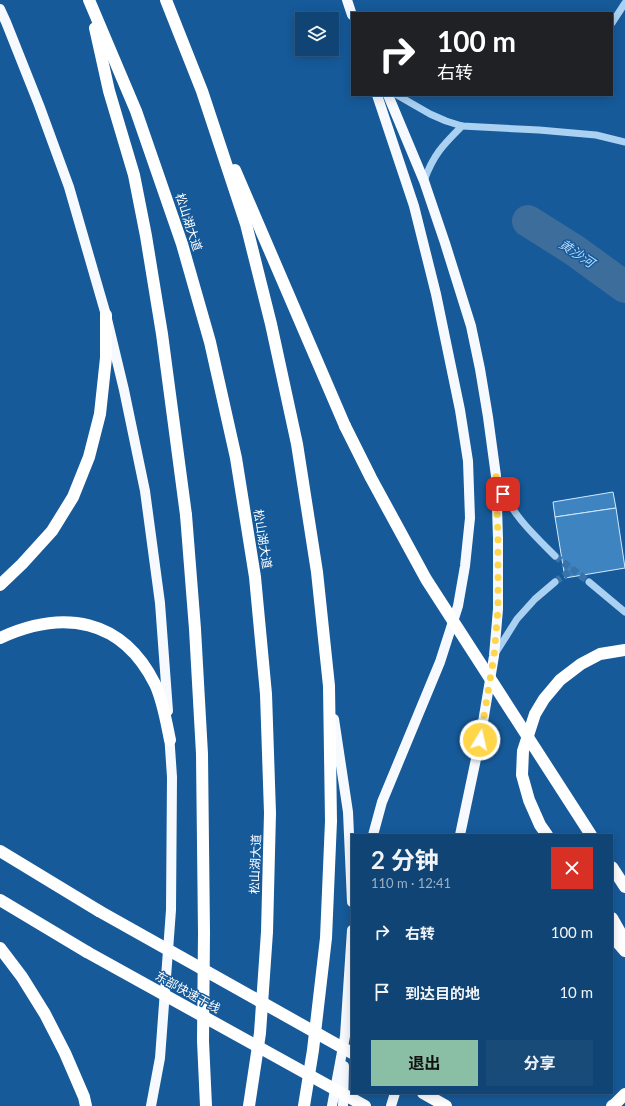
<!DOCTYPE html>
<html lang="zh">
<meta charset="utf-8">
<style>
body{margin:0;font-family:Lato,"Noto Sans SC",sans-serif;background:#194b79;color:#f1f3f6;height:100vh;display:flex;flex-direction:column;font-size:15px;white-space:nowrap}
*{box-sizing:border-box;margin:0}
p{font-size:13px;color:#9cb0c5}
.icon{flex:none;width:22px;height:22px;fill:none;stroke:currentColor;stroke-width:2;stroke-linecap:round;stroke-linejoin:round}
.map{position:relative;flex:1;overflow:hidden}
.side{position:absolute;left:351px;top:834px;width:262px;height:260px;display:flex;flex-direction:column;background:#104474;border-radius:0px;box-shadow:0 2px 10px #0003,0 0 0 1px #305c86}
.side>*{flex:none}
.guide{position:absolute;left:351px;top:12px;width:262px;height:84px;border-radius:0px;box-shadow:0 2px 10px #0003,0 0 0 1px #305c86;background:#202124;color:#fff;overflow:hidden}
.fabs{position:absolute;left:295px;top:12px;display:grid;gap:8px}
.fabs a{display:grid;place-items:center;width:44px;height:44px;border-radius:0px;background:#104474;box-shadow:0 2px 10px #0003,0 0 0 1px #305c86;font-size:20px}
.pin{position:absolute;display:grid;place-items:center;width:34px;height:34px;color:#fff;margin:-17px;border-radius:8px;box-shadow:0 2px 6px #0006}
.me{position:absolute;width:44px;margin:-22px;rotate:9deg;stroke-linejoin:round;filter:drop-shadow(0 0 3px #0008)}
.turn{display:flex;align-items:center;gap:14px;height:84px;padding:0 20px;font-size:18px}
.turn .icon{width:52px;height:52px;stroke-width:2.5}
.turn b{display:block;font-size:28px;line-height:34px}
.round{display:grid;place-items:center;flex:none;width:42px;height:42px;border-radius:0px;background:#194b79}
.head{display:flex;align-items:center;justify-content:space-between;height:68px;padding:0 20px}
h1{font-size:24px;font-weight:700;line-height:30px}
.button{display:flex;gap:8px;margin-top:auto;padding:8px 20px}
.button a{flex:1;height:46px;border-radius:0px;background:#8abfa5;color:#111;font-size:16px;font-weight:700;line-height:46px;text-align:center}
.button a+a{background:#194b79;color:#f1f3f6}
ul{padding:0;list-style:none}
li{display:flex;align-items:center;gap:12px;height:60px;padding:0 20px}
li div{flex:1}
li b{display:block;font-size:15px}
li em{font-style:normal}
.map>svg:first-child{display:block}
</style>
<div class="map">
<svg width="625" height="1106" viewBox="0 0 625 1106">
<rect width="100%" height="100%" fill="#165a9a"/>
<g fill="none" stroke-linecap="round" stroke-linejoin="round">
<!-- river -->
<polyline stroke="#3d6d9b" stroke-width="32" points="528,221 574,250 625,287"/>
</g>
<!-- building -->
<g fill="#3e84c1" stroke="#d2e9fd">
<polygon points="613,492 616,508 555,517 553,502"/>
<polygon points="616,508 625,568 565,578 555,517"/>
</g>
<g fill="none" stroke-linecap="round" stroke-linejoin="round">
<!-- minor-tunnel -->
<g stroke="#3973a9" stroke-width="7" stroke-dasharray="7 3.5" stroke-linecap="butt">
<polyline points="555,556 589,582"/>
<polyline points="555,582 573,569"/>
</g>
<!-- minor -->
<g stroke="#aad1f2" stroke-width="7">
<polyline points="612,23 625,3"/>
<polyline points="397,95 430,114 446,121 462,126 539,130 596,135 625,142"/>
<path d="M 424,181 C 433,155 443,145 462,126"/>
<path d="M 499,482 C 510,513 533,534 555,556"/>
<polyline points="589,582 625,612"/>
<polyline points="495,654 517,619 535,599 555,582"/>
</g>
<!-- major -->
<g stroke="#f6faff" stroke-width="10">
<polyline points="347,0 352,15"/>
<polyline points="0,9 6,22 39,105 69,187 106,315 124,390 145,491 160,603 168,711"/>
<polyline points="388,95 424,181 445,243 471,326 480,369 488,417 496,476 498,538 498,609 494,656 480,740 460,835"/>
<polyline points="334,719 348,812 352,902"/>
<polyline points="373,835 382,802 440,662 458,606 465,566 470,518 468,461 460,410 436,294 414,206 377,95"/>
<polyline points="151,1106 160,1058 171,910 172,777 169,733"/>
<polyline points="332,1106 345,1036 352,930"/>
<polyline points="343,1106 344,1066"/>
<polyline points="391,1106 395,1093"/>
</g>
<!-- highway -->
<g stroke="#fff" stroke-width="12">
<polyline points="89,0 136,111 182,244 210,342 236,458 255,577 266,694 270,813 267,932 260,1033 249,1106"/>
<polyline points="166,0 202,91 246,224 271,324 297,444 317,572 329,686 331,821 326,938 313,1050 304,1106"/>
<polyline points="95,28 109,91 134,175 146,236 162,334 186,515"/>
<polyline points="235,170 345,426"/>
<polyline points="0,585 22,564 52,531 73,497 89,457 100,414 106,358 106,315"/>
<path d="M 0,638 C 63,609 122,618 155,684 C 163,701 166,721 170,740"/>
<polyline points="547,835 540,825 529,800 522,775 523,751 535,714 544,699 560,680 581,664 600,654 625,650"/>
<polyline points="0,851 99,911"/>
<polyline points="612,867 625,887"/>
<polyline points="0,900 87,952"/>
<polyline points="612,918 625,941"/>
<polyline points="612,936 625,951"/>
<polyline points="0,948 22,977 45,1014 65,1053 84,1097 86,1106"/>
<polyline points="423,1093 446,1106"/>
<polyline points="612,1106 615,1104 625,1094"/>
</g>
<!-- highway-bridge -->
<g stroke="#fff" stroke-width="12">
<polyline points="345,426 371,478 426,579 591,835"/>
<polyline points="186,515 195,629 202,754 204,933 203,1041 206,1106"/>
<polyline points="99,911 352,1053"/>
<polyline points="87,952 365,1106"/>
</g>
</g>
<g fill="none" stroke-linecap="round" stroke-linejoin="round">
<!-- route -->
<polyline stroke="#ffd54a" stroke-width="7" stroke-dasharray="0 12.6" points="480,740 494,656 498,609 498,538 496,476 503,494"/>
</g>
<g text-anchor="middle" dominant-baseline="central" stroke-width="3" stroke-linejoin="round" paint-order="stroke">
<!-- street labels -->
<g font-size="12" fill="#fff" stroke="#165a9a">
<text transform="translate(189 222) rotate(72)">松山湖大道</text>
<text transform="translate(263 539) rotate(81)">松山湖大道</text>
<text transform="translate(255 864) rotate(-88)">松山湖大道</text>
<text transform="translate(188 992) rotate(29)">东部快速干线</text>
</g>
<!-- water labels -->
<g font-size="13" font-style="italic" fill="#b7daf9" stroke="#165a9a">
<text transform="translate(577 253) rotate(34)">黄沙河</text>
</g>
</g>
</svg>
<div class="fabs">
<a><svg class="icon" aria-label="layers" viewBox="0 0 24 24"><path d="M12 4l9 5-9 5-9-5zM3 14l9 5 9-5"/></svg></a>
</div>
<div class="pin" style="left:503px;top:494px;background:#d93025"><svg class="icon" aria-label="arrive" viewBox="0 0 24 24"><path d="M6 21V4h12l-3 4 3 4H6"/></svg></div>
<svg class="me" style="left:480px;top:740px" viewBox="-20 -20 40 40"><circle r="17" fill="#ffd54a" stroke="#fff" stroke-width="3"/><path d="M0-11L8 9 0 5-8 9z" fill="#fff"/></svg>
<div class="guide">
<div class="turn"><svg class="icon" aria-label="right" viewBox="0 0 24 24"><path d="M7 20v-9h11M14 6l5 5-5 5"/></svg><div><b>100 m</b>右转</div></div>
</div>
<section class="side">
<div class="head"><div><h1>2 分钟</h1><p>110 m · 12:41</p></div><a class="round" style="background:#d93025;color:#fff"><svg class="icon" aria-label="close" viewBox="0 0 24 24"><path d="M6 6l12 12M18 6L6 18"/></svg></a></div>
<ul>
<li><svg class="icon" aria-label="right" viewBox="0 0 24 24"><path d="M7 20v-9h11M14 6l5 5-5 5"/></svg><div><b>右转</b></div><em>100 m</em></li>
<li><svg class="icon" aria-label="arrive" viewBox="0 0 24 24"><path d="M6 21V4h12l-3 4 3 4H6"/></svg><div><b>到达目的地</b></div><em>10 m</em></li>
</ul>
<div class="button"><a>退出</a><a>分享</a></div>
</section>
</div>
